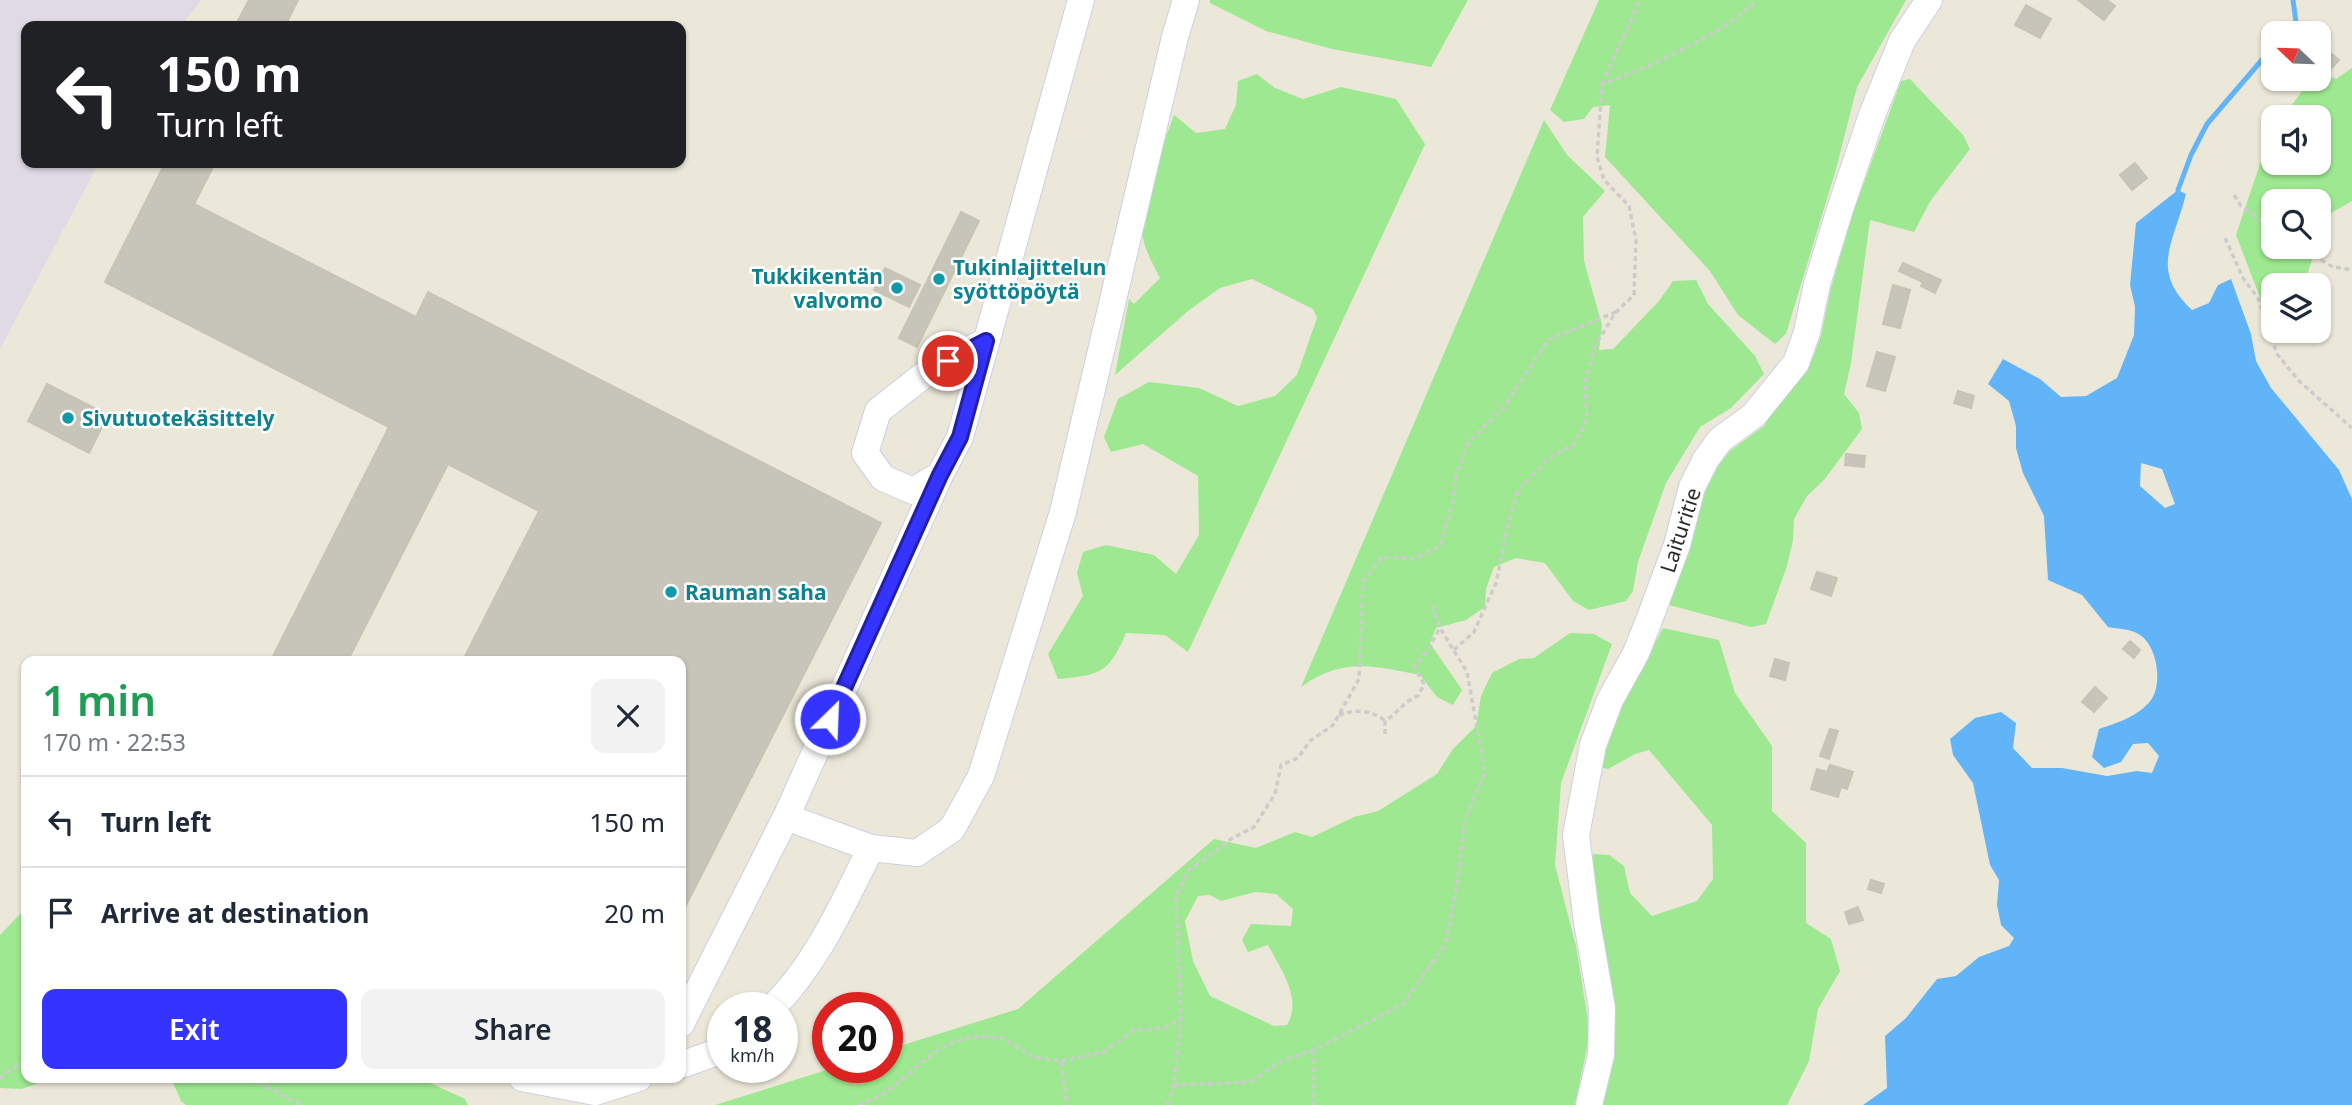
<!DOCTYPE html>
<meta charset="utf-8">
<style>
body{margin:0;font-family:"Noto Sans",sans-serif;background:#f2f2f3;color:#1f2937;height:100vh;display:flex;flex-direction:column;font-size:26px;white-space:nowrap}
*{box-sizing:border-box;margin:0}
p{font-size:23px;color:#747a83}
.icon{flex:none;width:38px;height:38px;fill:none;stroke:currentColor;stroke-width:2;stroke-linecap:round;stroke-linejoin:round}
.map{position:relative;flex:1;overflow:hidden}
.panel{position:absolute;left:21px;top:656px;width:665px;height:427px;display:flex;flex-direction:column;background:#fff;border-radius:14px;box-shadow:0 2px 5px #0004}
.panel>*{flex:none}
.banner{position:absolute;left:21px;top:21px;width:665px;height:147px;border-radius:14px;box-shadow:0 2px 5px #0004;background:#202124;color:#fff;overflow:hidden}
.needle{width:46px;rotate:293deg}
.fabs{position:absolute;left:2261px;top:21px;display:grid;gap:14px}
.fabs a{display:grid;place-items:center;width:70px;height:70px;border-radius:14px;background:#fff;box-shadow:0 2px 5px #0004;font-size:35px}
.speed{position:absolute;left:707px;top:992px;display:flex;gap:14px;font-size:35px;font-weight:700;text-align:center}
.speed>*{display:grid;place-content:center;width:91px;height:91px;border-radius:50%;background:#fff;box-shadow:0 2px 5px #0004;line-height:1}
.speed small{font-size:18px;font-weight:400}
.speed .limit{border:10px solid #d22;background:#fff;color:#111}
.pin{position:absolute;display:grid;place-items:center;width:60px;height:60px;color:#fff;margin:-30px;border:4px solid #fff;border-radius:50%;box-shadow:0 2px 7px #0007}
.me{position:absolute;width:77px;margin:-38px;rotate:24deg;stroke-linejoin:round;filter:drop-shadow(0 0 5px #0008)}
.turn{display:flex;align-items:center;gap:24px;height:147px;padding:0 21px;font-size:32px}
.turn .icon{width:91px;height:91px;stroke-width:2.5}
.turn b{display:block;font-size:49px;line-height:60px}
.round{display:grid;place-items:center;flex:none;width:74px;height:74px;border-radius:14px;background:#f2f2f3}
.summary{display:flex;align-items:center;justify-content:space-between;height:119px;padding:0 21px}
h1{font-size:42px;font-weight:600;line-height:52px;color:#1e9e55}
.primary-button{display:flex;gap:14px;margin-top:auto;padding:14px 21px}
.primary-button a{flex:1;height:80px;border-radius:14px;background:#3433ff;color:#fff;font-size:28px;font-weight:600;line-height:80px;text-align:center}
.primary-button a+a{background:#f2f2f3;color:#1f2937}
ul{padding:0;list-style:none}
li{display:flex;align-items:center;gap:21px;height:91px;padding:0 21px;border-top:2px solid #e0e1e3}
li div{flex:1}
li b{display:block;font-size:26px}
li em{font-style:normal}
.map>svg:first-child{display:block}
</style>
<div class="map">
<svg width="2352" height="1105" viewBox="0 0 2352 1105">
<rect width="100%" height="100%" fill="#ece8d9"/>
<!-- industrial -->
<polygon fill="#dfdae4" points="0,0 201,0 181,26 26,26 26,163 99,163 0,349"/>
<!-- green -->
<g fill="#9de890" fill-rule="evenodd">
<polygon points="1210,0 1468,0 1431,67 1332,49 1266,31 1210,3"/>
<polygon points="1599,0 1906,0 1857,87 1836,169 1786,334 1775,344 1738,315 1710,271 1605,157 1610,105 1593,107 1584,119 1564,122 1550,110"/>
<polygon points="2352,68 2352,201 2326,216 2319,239 2319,201 2273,201 2273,247 2316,247 2304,285 2273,285 2273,304 2264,308 2236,235 2269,137 2273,131 2273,163 2319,163 2319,117 2283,117 2311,79 2319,79 2319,72 2336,79"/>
<path d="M 1257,74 L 1275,88 L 1303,99 L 1341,87 L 1396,99 L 1425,144 L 1188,652 L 1165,635 L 1126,633 C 1109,673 1101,675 1058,679 L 1048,654 L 1083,596 L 1077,573 L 1083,552 L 1106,545 L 1154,555 L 1176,574 L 1199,535 L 1198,476 L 1143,444 L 1111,452 L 1104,437 L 1118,399 L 1149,382 L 1199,388 L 1238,406 L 1275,396 L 1297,375 L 1317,318 L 1313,309 L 1252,279 L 1220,288 L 1188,311 L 1115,375 L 1129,299 L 1134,304 L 1160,278 C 1152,262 1141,244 1142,226 C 1143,195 1163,145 1174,115 L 1196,133 L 1225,129 L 1236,105 L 1238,81 Z"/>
<polygon points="1910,79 1963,135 1970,149 1931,200 1914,232 1870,220 1851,363 1844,394 1859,413 1862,429 1824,480 1807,496 1794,519 1793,540 1787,566 1766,624 1751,627 1669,605 1690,549 1705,492 1718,466 1730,451 1764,426 1774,410 1808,370 1821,336 1831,288 1853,213 1901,81"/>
<path d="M 1544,120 L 1567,155 L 1605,191 L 1583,217 L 1584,261 L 1602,325 L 1599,350 L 1613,349 L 1659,301 L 1673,281 L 1696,280 L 1708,304 L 1755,356 L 1764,374 L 1731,408 L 1700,427 L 1666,483 L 1638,562 L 1633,591 L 1626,601 L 1589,610 L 1573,601 L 1545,563 L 1516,558 L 1494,567 L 1486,589 L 1485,607 L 1466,620 L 1436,628 L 1430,643 L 1462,690 L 1453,705 L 1437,697 L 1420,675 C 1373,666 1343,657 1301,687 Z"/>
<polygon points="1663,628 1719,640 1735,693 1772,746 1772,811 1806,843 1806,923 1831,939 1840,971 1818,1009 1809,1061 1787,1105 1600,1105 1593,854 1609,855 1624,866 1630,893 1652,916 1697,901 1713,879 1712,825 1649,750 1635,754 1608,769 1599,767 1604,741"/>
<path d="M 1570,633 L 1594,634 L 1612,644 L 1561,783 L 1555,865 L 1576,946 L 1590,1033 L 1575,1105 L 715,1105 L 833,1068 L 887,1068 L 887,1050 L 1018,1009 L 1214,839 L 1256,848 L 1295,832 L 1312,837 L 1354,817 L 1378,811 L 1437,774 L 1453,749 L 1476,726 L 1481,696 L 1492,673 L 1519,659 L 1534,658 ZM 1255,892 L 1276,894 L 1293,909 L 1291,926 L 1251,924 L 1242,940 L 1248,952 L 1268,945 C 1280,969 1303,998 1287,1025 L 1274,1026 L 1210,996 L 1193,961 L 1185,921 L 1198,896 L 1210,895 L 1221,901 Z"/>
<polygon points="26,908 26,1078 52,1078 22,1089 0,1088 0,935"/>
<polygon points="171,1078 419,1078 465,1099 468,1105 186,1105 181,1101"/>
</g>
<!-- water -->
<path fill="#62b4f8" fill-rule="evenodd" d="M 2178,190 L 2186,194 C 2174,243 2149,270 2192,310 L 2209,303 L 2218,285 L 2231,279 L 2251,334 L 2256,361 L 2271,388 L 2339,470 L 2352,499 L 2352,1105 L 1863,1105 L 1887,1088 L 1885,1036 L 1906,1018 L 1937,979 L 1956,976 L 1979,957 L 2009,946 L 2014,938 L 2001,925 L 1997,905 L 1999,880 L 1990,865 L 1973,783 L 1953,755 L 1950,739 L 1975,718 L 2001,712 L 2016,723 L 2013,748 L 2032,768 L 2062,768 L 2107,776 L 2137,771 L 2152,773 L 2159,756 L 2148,743 L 2133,744 L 2121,762 L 2104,768 L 2092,757 L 2099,729 C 2117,723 2139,716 2151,700 C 2163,683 2157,646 2140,635 C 2132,629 2118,629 2108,627 L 2082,595 L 2048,580 L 2044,516 L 2023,473 L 2016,448 L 2016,426 L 2009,401 L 1988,384 L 2003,359 L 2040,379 L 2061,397 L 2086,396 L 2117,378 L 2134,335 L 2135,307 L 2130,285 L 2136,223 ZM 2141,463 L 2162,469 L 2175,504 L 2165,508 L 2140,486 Z"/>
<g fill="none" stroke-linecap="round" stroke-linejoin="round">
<!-- stream -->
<g stroke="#62b4f8" stroke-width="5">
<polyline points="2286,33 2296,22 2293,0"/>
<polyline points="2178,190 2191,155 2207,124 2273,47"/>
</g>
</g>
<!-- building -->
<g fill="#c7c4b9" stroke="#c8c4b3" stroke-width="2">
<polygon points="249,0 298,0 285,26 235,26"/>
<polygon points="2078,0 2107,0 2115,6 2104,20"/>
<polygon points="2026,5 2051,19 2040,38 2015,25"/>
<polygon points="2332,54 2339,60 2327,73 2320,67"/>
<polygon points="165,163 215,163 194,204 416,317 428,292 881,523 681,915 681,662 462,662 539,511 448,464 347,662 270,662 389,427 105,282"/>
<polygon points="2135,163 2147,178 2132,190 2120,175"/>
<polygon points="961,212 979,221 917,347 899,338"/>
<polygon points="1903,263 1941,280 1935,293 1921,286 1923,282 1899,271"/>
<polygon points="885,268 920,285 909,307 874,290"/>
<polygon points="1893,285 1910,290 1900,328 1883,324"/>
<polygon points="1877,352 1895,357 1885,391 1867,386"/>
<polygon points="47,384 108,415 89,453 28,421"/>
<polygon points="1958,391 1974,396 1971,408 1954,403"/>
<polygon points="1846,454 1865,456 1864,467 1845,465"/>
<polygon points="1817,572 1837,578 1831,596 1811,589"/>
<polygon points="2130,641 2140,650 2134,658 2123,649"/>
<polygon points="1775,659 1789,663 1785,680 1770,676"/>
<polygon points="2095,687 2107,698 2094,712 2082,702"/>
<polygon points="1830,729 1838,731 1829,759 1820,756"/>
<polygon points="1830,765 1853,772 1847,789 1841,787 1838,797 1811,789 1817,769 1827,772"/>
<polygon points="1871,880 1884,884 1881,893 1868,889"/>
<polygon points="1858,907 1863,920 1849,924 1845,912"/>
</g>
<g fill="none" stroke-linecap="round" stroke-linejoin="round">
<!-- minor casing -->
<g stroke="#cecee3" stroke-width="28">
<g id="minor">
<polyline points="986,341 929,371 878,411 865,453 883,478 913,491 940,475 960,437 1081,0"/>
<polyline points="786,817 871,848 917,853 952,829 981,776 1063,512 1175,37 1186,0"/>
<path d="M 772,1008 C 817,964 843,903 871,848"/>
<polyline points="681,1024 786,817 940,475"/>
<polyline points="681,1065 723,1050"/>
<polyline points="522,1078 595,1092 639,1078"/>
<polyline points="1589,1105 1601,1055 1602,1008 1587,922 1576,835 1593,745 1610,700 1636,653 1651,615 1677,545 1692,487 1706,459 1720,440 1754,415 1796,363 1807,332 1817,284 1840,209 1872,115 1902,41 1929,0"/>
</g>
</g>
<!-- path -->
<g stroke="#ccc" stroke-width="3.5" stroke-dasharray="5 3.5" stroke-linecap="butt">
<polyline points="1602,84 1640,0"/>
<polyline points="2234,195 2241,206 2273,229"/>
<polyline points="2225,238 2243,278 2258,298 2277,354 2299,381 2352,428"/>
<polyline points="2299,247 2333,267 2352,270"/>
<path d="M 1454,650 L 1474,632 L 1496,583 L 1508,524 L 1518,491 L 1549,458 L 1574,444 L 1587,420 L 1585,383 L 1596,344 L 1616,312 L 1634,295 L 1636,240 L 1629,206 L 1604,180 L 1597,157 L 1602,85 C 1648,66 1724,35 1757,0"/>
<path d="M 1339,715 C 1356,709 1372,710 1385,721"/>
<path d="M 1385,734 L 1385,721 C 1398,713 1405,700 1418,696 L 1424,684 L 1414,666 L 1427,651 L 1440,628"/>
<polyline points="1314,1050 1314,1105"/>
<polyline points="1061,1061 1104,1052 1133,1031 1164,1028 1181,1019"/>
<polyline points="251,1078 301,1105"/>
<polyline points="0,1079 5,1073 26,1061"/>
<polyline points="1174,1085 1249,1082 1282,1061 1314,1050 1403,1004 1446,943 1458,878 1465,820 1485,772 1467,672 1440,628 1431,602"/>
<path d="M 858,1105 C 914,1088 927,1031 995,1037 C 1009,1038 1021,1052 1034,1057 C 1042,1059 1052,1059 1061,1061 L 1067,1105"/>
<polyline points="1167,1105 1174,1085 1181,1019 1176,897 1189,870 1231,839 1254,827 1275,794 1281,765 1298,758 1310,741 1333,725 1359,679 1363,582 1382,557 1413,559 1440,546 1453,502 1455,479 1468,443 1504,407 1548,340 1616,312"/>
</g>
<!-- minor -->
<use href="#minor" stroke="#fff" stroke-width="26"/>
</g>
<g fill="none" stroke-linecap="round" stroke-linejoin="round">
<!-- route casing -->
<g stroke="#2221a6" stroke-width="18">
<polyline id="route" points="830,719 940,475 960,437 986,341 948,361"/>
</g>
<!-- route -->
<use href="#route" stroke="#3433ff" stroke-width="12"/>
</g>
<!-- markers -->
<g fill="#0f9aa8" stroke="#fff" stroke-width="2.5">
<circle cx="939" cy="279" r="7"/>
<circle cx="897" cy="288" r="7"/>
<circle cx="68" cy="418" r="7"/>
<circle cx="671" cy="592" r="7"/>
</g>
<g text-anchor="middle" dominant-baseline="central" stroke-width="5" stroke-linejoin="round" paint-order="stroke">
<!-- culture labels -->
<g font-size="21" font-weight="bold" fill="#0d838f" stroke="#fff" text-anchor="start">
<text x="953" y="267">Tukinlajittelun<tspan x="953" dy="24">syöttöpöytä</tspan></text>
<text x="883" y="276" text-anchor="end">Tukkikentän<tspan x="883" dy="24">valvomo</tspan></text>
<text x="82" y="418">Sivutuotekäsittely</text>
<text x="685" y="592">Rauman saha</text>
</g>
<!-- street labels -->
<g font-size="21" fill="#292929" stroke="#fff">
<text transform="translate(1680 530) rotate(-72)">Laituritie</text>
</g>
</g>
</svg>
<div class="fabs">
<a><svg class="needle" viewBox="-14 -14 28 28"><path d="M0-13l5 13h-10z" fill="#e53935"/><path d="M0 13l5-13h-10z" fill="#747a83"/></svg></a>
<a><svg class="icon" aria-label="sound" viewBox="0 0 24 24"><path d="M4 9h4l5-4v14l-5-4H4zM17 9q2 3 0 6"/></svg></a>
<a><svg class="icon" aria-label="search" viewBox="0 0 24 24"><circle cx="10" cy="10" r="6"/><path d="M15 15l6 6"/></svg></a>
<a><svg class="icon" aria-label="layers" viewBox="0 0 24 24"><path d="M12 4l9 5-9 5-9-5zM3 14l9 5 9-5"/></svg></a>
</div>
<div class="speed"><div>18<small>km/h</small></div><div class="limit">20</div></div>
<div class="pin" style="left:948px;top:361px;background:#d93025"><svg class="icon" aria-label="arrive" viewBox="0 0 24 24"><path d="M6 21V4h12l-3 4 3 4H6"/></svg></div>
<svg class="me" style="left:830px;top:719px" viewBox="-20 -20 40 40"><circle r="17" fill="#3433ff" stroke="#fff" stroke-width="3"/><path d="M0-11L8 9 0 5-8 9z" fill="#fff"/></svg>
<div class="banner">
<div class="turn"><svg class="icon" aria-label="left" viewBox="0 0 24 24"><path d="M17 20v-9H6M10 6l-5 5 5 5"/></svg><div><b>150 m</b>Turn left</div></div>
</div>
<section class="panel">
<div class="summary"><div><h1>1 min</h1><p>170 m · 22:53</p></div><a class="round"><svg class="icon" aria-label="close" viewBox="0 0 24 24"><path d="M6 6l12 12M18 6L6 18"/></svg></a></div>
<ul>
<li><svg class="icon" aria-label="left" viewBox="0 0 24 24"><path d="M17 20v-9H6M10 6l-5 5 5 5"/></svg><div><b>Turn left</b></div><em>150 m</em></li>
<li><svg class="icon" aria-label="arrive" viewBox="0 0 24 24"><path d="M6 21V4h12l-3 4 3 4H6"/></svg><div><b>Arrive at destination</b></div><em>20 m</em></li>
</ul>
<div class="primary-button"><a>Exit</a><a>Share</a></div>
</section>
</div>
